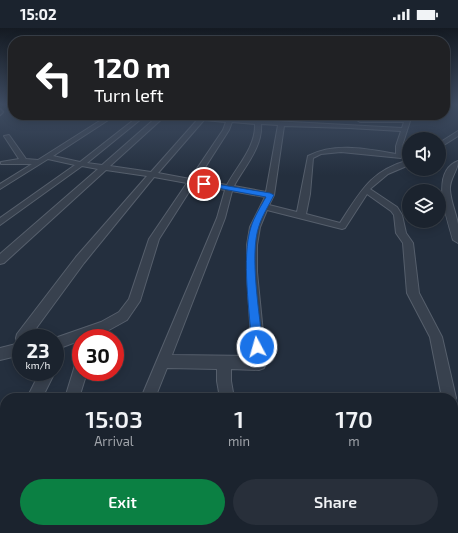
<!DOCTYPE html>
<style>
body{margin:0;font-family:"Exo 2",sans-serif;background:#282f3a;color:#f1f3f6;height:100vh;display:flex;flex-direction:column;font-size:15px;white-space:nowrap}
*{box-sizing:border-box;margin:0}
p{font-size:13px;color:#a0a4aa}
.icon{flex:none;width:22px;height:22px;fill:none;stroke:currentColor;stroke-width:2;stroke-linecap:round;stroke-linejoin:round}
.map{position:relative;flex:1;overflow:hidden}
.sheet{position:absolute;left:0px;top:365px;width:458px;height:140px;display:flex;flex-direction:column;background:#1b232e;border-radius:16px 16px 0 0;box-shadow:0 2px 10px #0003,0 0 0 1px #39404a}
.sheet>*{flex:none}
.banner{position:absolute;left:8px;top:8px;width:442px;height:84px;border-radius:16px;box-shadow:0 2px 10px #0003,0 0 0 1px #39404a;background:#202124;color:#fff;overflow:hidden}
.buttons{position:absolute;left:402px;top:104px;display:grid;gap:8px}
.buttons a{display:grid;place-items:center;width:44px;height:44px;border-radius:50%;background:#1b232e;box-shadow:0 2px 10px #0003,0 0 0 1px #39404a;font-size:20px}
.speed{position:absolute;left:12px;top:301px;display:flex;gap:8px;font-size:20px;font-weight:700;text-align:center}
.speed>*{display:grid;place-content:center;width:52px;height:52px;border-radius:50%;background:#1b232e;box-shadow:0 2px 10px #0003,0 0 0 1px #39404a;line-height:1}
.speed small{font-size:10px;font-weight:400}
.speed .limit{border:6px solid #d22;background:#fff;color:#111}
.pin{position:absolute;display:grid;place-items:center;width:34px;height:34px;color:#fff;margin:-17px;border:2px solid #fff;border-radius:50%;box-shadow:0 1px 4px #0007}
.me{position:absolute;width:44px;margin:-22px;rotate:354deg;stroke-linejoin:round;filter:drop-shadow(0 0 3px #0008)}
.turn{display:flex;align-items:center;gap:14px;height:84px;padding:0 20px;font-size:18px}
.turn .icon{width:52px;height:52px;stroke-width:2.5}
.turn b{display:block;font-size:28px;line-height:34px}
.eta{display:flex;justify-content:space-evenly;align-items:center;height:68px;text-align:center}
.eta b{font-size:24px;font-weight:600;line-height:28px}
.cta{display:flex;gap:8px;margin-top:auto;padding:8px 20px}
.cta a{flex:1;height:46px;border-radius:24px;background:#0b8043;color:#fff;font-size:16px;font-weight:600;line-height:46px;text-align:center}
.cta a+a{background:#282f3a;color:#f1f3f6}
.status{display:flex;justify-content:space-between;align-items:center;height:28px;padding:0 20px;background:#1b232e;direction:ltr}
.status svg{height:11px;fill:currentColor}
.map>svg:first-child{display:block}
</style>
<div class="status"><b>15:02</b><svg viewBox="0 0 49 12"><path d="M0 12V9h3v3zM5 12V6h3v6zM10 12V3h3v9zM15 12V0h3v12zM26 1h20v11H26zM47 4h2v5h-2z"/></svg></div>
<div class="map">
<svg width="458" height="505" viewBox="0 0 458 505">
<rect width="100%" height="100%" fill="#242f3e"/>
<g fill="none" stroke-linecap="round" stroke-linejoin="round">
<!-- lane casing -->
<g stroke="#565f6c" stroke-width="2.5">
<g id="lane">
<polygon points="0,81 3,84 0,87"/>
<polygon points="49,87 57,88 70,87 57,90"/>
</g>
</g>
<!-- street casing -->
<g stroke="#565f6c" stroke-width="2">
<g id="street">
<path d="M 109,87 L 116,87 L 53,128 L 80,134 L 140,87 L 146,87 L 87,135 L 102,137 L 159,87 L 201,88 L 208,87 L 206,89 L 227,90 L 228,87 L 234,87 L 233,91 L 402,100 L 404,94 L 360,94 L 357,92 L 360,90 L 405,90 L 406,87 L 412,87 L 402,118 L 401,130 L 341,124 L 321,126 L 313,130 L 310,166 L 306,186 L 340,195 C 361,163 370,143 409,132 L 409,137 L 388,146 L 370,161 L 397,179 L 402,187 L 406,205 L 413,215 L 419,265 L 442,309 L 456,370 L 454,375 L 453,376 L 453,370 L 442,370 L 430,309 L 407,265 L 403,215 L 396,205 L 394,187 L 391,183 L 367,166 L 345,200 L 342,201 L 267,182 L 260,199 L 257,217 L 257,244 L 266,335 L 264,340 L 259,342 L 231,341 L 231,353 L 234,370 L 220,370 L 217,353 L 217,341 L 167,340 L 155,370 L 141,370 L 217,190 L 225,162 L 194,156 L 159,211 L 140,273 L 127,292 L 109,302 L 87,310 L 81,310 L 81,312 L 55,322 L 55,310 L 101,294 L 119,284 L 129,271 L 149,211 L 187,155 L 154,149 L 84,235 L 29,310 L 21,310 L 21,327 L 0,332 L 0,320 L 20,315 L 17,314 L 16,310 L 17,306 L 76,229 L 147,148 L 106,142 L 4,235 L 0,236 L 0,226 L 98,141 L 82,138 L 0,197 L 0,190 L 75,137 L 48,131 L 0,161 L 0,156 L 32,136 L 1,136 L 1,134 L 19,131 L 4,108 L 9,107 L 26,131 L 38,132 ZM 164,89 L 198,91 L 151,144 L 110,138 ZM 204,92 L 226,94 L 223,102 L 190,151 L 158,145 ZM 232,94 L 255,96 C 256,119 237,138 227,157 L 197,152 L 229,102 ZM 261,96 L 278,97 L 266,164 L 234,158 C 244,139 263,119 261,96 ZM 284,98 L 349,100 L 401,103 L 396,118 L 396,126 C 367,121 335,114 308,128 L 297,184 L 269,177 L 274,167 ZM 232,163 L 265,169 L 250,199 L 247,217 L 247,244 L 252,328 L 172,327 L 225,190 Z"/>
<polygon points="282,87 311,87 320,89 317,91 285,89"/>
<polygon points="458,103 458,108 439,120 439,115"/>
<path d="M 458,133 C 458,143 449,151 450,162 C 451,174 456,185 458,196 C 458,202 458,209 458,215 L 453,212 C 448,192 429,144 458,133 Z"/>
<polygon points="81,332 81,344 87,344 79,370 65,370 76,334"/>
<polygon points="40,344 55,344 42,370 27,370"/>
<polygon points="453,386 458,388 458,430 453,428"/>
<polygon points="453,492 458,494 458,505 441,505 439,500 453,500"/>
<polygon points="79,500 100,500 98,505 77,505"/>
<rect x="160" y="500" width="20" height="5"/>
<rect x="366" y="500" width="20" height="5"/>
</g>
</g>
<!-- lane -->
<use href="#lane" fill="#38414e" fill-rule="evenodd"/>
<!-- street -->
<use href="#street" fill="#38414e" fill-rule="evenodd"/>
</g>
<!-- sky -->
<linearGradient id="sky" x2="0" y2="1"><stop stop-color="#141a22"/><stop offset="0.52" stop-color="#3f4d63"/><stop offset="1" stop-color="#3f4d63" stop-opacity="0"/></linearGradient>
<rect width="458" height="147" fill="url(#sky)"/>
<!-- route -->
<path fill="#1a73e8" stroke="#114b97" d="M 204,154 L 270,165 L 274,167 C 269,177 262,188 259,198 C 249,226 260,289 263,319 L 261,323 L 257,324 L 254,323 L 252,319 C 250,287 241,229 251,199 C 254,189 261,178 266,169 L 201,157 L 200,156 Z"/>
</svg>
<div class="buttons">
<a><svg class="icon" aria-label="sound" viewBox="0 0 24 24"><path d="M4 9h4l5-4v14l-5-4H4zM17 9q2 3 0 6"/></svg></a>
<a><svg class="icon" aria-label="layers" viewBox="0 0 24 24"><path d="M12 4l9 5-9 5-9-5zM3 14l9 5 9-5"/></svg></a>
</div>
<div class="speed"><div>23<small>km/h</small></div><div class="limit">30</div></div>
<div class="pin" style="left:204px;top:156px;background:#d93025"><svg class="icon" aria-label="arrive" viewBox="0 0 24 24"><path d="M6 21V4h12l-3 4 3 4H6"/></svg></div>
<svg class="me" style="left:257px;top:319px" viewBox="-20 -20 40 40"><circle r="17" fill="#1a73e8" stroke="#fff" stroke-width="3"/><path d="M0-11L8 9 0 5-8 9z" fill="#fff"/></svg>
<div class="banner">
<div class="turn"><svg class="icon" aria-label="left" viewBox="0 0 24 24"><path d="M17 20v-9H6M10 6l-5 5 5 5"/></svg><div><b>120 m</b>Turn left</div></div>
</div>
<section class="sheet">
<div class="eta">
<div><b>15:03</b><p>Arrival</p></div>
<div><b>1</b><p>min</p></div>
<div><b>170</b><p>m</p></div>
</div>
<div class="cta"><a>Exit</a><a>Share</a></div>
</section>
</div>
